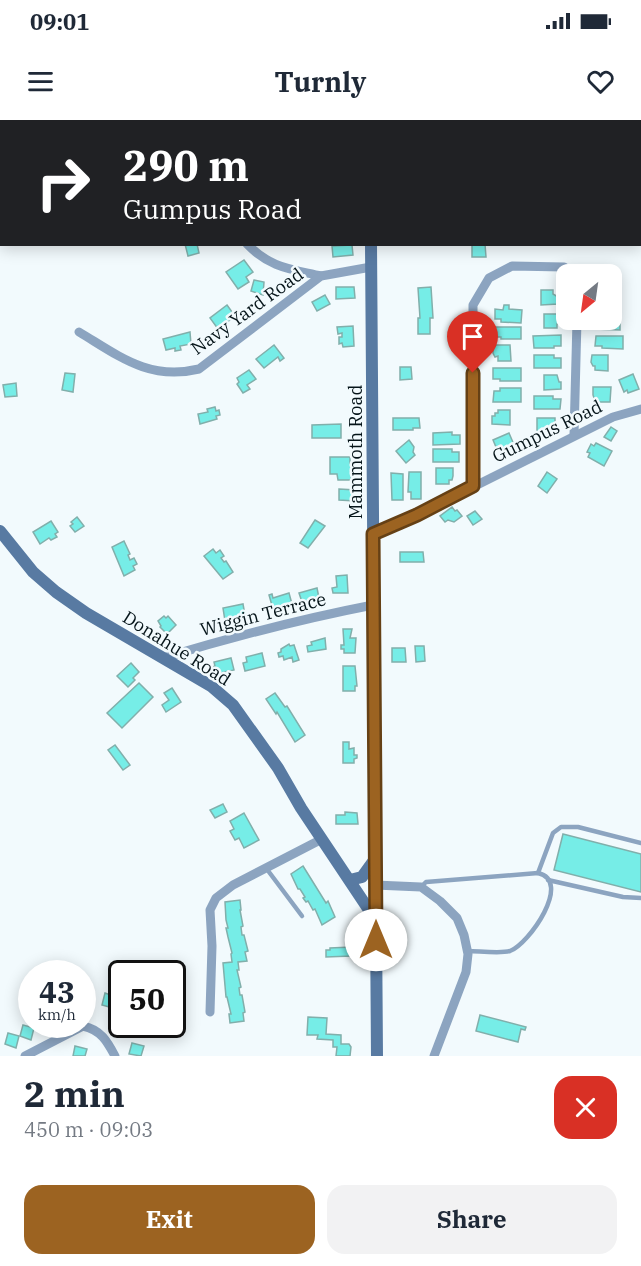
<!DOCTYPE html>
<meta charset="utf-8">
<style>
body{margin:0;font-family:"IBM Plex Serif",serif;background:#f2f2f3;color:#1f2937;height:100vh;display:flex;flex-direction:column;font-size:22px;white-space:nowrap}
*{box-sizing:border-box;margin:0}
p{font-size:20px;color:#747a83}
.icon{flex:none;width:33px;height:33px;fill:none;stroke:currentColor;stroke-width:2;stroke-linecap:round;stroke-linejoin:round}
.map{position:relative;height:936px;overflow:hidden}
.drawer{display:flex;flex-direction:column;background:#fff;flex:1}
.drawer>*{flex:none}
.top-card{position:absolute;left:0px;top:0px;width:642px;height:126px;box-shadow:0 3px 15px #0003;background:#202124;color:#fff;overflow:hidden}
.needle{width:39px;rotate:209deg}
.fabs{position:absolute;left:556px;top:144px;display:grid;gap:12px}
.fabs a{display:grid;place-items:center;width:66px;height:66px;border-radius:12px;background:#fff;box-shadow:0 3px 15px #0003;font-size:30px}
.speed{position:absolute;left:18px;top:840px;display:flex;gap:12px;font-size:30px;font-weight:700;text-align:center}
.speed>*{display:grid;place-content:center;width:78px;height:78px;border-radius:50%;background:#fff;box-shadow:0 3px 15px #0003;line-height:1}
.speed small{font-size:15px;font-weight:400}
.speed .limit{border:3px solid #111;border-radius:9px;background:#fff;color:#111}
.pin{position:absolute;display:grid;place-items:center;width:51px;height:51px;color:#fff;margin:-62px -26px;border-radius:50% 50% 50% 0;rotate:-45deg;box-shadow:0 0 6px #0007}
.pin .icon{rotate:45deg}
.me{position:absolute;width:66px;margin:-33px;rotate:0deg;stroke-linejoin:round;filter:drop-shadow(0 0 4px #0008)}
.turn{display:flex;align-items:center;gap:21px;height:126px;padding:0 24px;font-size:27px}
.turn .icon{width:78px;height:78px;stroke-width:2.5}
.turn b{display:block;font-size:42px;line-height:51px}
.round{display:grid;place-items:center;flex:none;width:63px;height:63px;border-radius:18px;background:#f2f2f3}
.summary{display:flex;align-items:center;justify-content:space-between;height:102px;padding:0 24px}
h1{font-size:36px;font-weight:800;line-height:45px}
.button{display:flex;gap:12px;margin-top:auto;padding:12px 24px}
.button a{flex:1;height:69px;border-radius:18px;background:#9c6321;color:#fff;font-size:24px;font-weight:800;line-height:69px;text-align:center}
.button a+a{background:#f2f2f3;color:#1f2937}
.status{display:flex;justify-content:space-between;align-items:center;height:42px;padding:0 30px;background:#fff;direction:ltr}
.status svg{height:16px;fill:currentColor}
header{display:flex;justify-content:space-between;align-items:center;height:78px;padding:0 24px;background:#fff;font-size:27px;font-weight:800}
.map>svg:first-child{display:block}
</style>
<div class="status"><b>09:01</b><svg viewBox="0 0 49 12"><path d="M0 12V9h3v3zM5 12V6h3v6zM10 12V3h3v9zM15 12V0h3v12zM26 1h20v11H26zM47 4h2v5h-2z"/></svg></div>
<header><svg class="icon" aria-label="menu" viewBox="0 0 24 24"><path d="M4 6h16M4 12h16M4 18h16"/></svg>Turnly<svg class="icon" aria-label="heart" viewBox="0 0 24 24"><path d="M12 20l-8-8c-3-5 5-10 8-4 3-6 11-1 8 4z"/></svg></header>
<div class="map">
<svg width="641" height="936" viewBox="0 0 641 936">
<rect width="100%" height="100%" fill="#f2fafd"/>
<!-- building -->
<g fill="#76ede7" stroke="#81afab" stroke-width="1.5">
<polygon points="185,124 197,124 199,133 188,136"/>
<polygon points="472,124 485,124 486,137 472,137"/>
<polygon points="352,125 353,135 333,137 332,126"/>
<polygon points="244,140 253,152 246,157 249,162 238,169 226,152"/>
<polygon points="254,160 264,162 263,175 251,171"/>
<polygon points="336,167 354,167 355,178 336,179"/>
<polygon points="431,167 433,198 430,198 430,214 418,214 418,198 420,198 418,168"/>
<polygon points="541,170 553,170 553,174 558,177 558,184 541,185"/>
<polygon points="325,175 330,184 317,191 312,182"/>
<polygon points="227,185 235,196 218,209 210,198"/>
<polygon points="504,185 509,185 509,189 522,190 521,203 501,202 501,199 495,199 495,189 503,190"/>
<polygon points="544,194 561,194 561,200 559,204 557,204 557,208 544,208"/>
<polygon points="612,198 620,198 620,210 594,209 595,200 612,200"/>
<polygon points="353,206 354,226 343,227 342,223 339,224 339,217 342,217 342,213 338,214 337,207"/>
<polygon points="494,207 521,207 521,219 501,219 501,217 494,217"/>
<polygon points="190,212 191,224 180,226 181,230 175,231 175,228 166,230 163,219"/>
<polygon points="561,215 561,226 554,226 554,228 534,228 533,216"/>
<polygon points="596,216 623,216 623,229 602,228 602,226 595,226"/>
<polygon points="274,225 284,238 280,241 278,237 264,248 256,239"/>
<polygon points="493,225 510,225 511,241 498,241 498,236 495,237 493,233"/>
<polygon points="534,235 554,235 554,238 561,238 561,248 534,248"/>
<polygon points="592,235 608,235 608,251 595,250 595,246 593,246 591,242"/>
<polygon points="400,247 411,247 412,259 400,260"/>
<polygon points="493,248 521,248 521,261 500,261 500,259 493,259"/>
<polygon points="249,250 256,259 247,265 250,269 243,273 237,264 239,262 237,258"/>
<polygon points="65,253 75,254 73,272 62,270"/>
<polygon points="633,254 639,269 628,273 627,270 624,272 619,260"/>
<polygon points="544,255 557,255 559,262 561,262 561,269 544,270"/>
<polygon points="16,263 17,276 5,277 3,265"/>
<polygon points="593,267 611,267 610,282 597,282 597,278 594,278 593,275"/>
<polygon points="500,268 521,268 521,282 493,282 494,271 500,271"/>
<polygon points="534,276 553,276 553,279 561,279 560,289 534,289"/>
<polygon points="215,287 216,291 219,290 220,295 216,296 217,299 200,304 198,294 208,292 207,289"/>
<polygon points="498,290 510,290 510,305 492,304 492,296 495,296 495,293 498,293"/>
<polygon points="393,298 419,298 420,308 413,308 413,310 393,310"/>
<polygon points="537,298 555,298 555,306 553,306 553,310 550,310 550,314 537,314"/>
<polygon points="341,304 341,318 312,318 312,305"/>
<polygon points="611,307 617,311 611,321 604,317"/>
<polygon points="452,312 452,315 460,315 460,324 433,325 433,313"/>
<polygon points="509,313 515,327 503,332 501,329 499,330 496,327 493,320"/>
<polygon points="409,320 414,327 413,332 415,335 406,343 396,331"/>
<polygon points="596,323 612,331 604,346 588,337 590,333 587,332 591,324 594,326"/>
<polygon points="433,329 452,329 452,332 459,332 459,342 433,342"/>
<polygon points="330,337 350,337 350,343 352,343 351,360 338,360 337,354 330,354"/>
<polygon points="436,348 453,348 453,356 452,360 449,360 449,364 436,364"/>
<polygon points="409,352 421,352 421,379 411,379 411,372 408,372"/>
<polygon points="547,352 557,359 547,373 538,366"/>
<polygon points="391,353 403,354 403,380 392,380"/>
<polygon points="339,369 356,370 355,381 339,380"/>
<polygon points="452,387 455,391 457,390 462,396 454,402 448,400 445,402 440,396"/>
<polygon points="475,391 482,399 473,405 467,396"/>
<polygon points="77,397 84,406 75,412 70,406 73,404 71,402"/>
<polygon points="315,400 325,406 308,428 300,423"/>
<polygon points="51,401 58,412 55,414 57,417 51,420 49,418 40,424 33,412"/>
<polygon points="124,421 130,434 128,435 130,440 134,438 137,444 133,446 135,450 124,456 112,427"/>
<polygon points="213,429 216,433 220,430 224,436 221,438 224,442 226,441 233,452 223,459 204,436"/>
<polygon points="400,432 423,432 424,442 400,442"/>
<polygon points="347,455 348,473 333,473 332,468 337,467 336,456"/>
<polygon points="317,468 319,478 302,482 299,473"/>
<polygon points="289,473 292,484 273,489 269,475 272,474 273,478"/>
<polygon points="243,484 245,495 241,495 242,498 225,501 223,488"/>
<polygon points="164,496 166,498 168,496 176,505 167,514 160,507 161,506 158,501"/>
<polygon points="343,509 352,509 350,518 356,518 355,533 344,533 344,529 341,529 341,525 344,525"/>
<polygon points="325,518 326,529 308,532 307,526 312,525 311,522"/>
<polygon points="289,524 290,526 294,525 299,540 293,542 292,537 284,540 283,536 279,537 278,533 281,532 281,529"/>
<polygon points="415,526 424,526 425,541 416,542"/>
<polygon points="392,528 405,528 406,542 392,542"/>
<polygon points="262,533 265,546 245,551 243,543 247,542 246,537"/>
<polygon points="231,538 234,550 212,555 210,548 215,546 214,542"/>
<polygon points="131,543 139,552 133,558 135,560 128,567 117,556"/>
<polygon points="343,546 355,546 357,566 355,566 355,571 343,571"/>
<polygon points="139,563 153,577 122,608 107,593"/>
<polygon points="172,568 181,582 166,592 162,585 169,580 164,573"/>
<polygon points="275,573 285,587 287,586 305,615 295,622 277,592 276,594 266,579"/>
<polygon points="343,622 349,622 349,629 354,628 354,635 357,635 357,638 354,639 354,643 343,643"/>
<polygon points="115,625 130,645 123,650 108,630"/>
<polygon points="223,684 227,692 215,698 210,690"/>
<polygon points="345,692 357,693 358,704 336,704 336,695 345,695"/>
<polygon points="244,693 259,720 244,728 239,718 235,720 230,711 234,709 230,701"/>
<polygon points="563,714 641,734 641,772 554,750"/>
<polygon points="303,746 326,783 328,781 335,797 322,805 315,789 313,790 308,781 306,782 303,778 305,777 300,769 298,769 291,754"/>
<polygon points="240,780 241,790 240,790 243,806 241,807 242,815 244,815 248,831 245,832 247,841 238,842 239,850 237,850 241,867 239,868 240,875 242,875 245,892 243,893 244,901 230,903 229,894 231,894 227,877 226,877 223,843 232,842 231,834 232,833 228,817 226,808 228,808 226,800 225,782"/>
<polygon points="351,827 351,836 326,837 326,830 330,830 330,828"/>
<polygon points="105,873 116,877 113,888 102,885"/>
<polygon points="113,888 122,891 122,903 110,899"/>
<polygon points="480,895 526,907 525,910 521,909 518,922 476,911"/>
<polygon points="308,897 327,898 326,914 341,915 341,924 349,924 351,927 350,936 336,936 337,927 333,927 333,920 317,919 318,915 307,915"/>
<polygon points="121,903 122,904 133,906 129,917 118,914"/>
<polygon points="23,905 34,908 31,920 20,916"/>
<polygon points="8,913 19,916 16,928 5,924"/>
<polygon points="132,923 144,926 141,936 129,934"/>
<polygon points="75,926 87,929 85,936 73,936"/>
</g>
<g fill="none" stroke-linecap="round" stroke-linejoin="round">
<!-- lane -->
<g stroke="#8ca4c0" stroke-width="4.5">
<polyline points="266,748 302,796"/>
<polyline points="538,753 553,713 561,707 578,707 641,723"/>
<polyline points="548,760 623,777 641,778"/>
<path d="M 421,767 L 426,762 L 538,753 C 573,761 529,824 510,831 C 501,834 478,831 468,831"/>
</g>
<!-- street -->
<g stroke="#8ca4c0" stroke-width="9">
<polyline points="210,0 211,2"/>
<polyline points="28,2 29,0"/>
<polyline points="0,31 2,29"/>
<path d="M 247,124 C 270,148 291,149 321,156"/>
<path d="M 79,212 C 119,236 149,261 199,249 L 321,156 L 371,147"/>
<polyline points="574,315 577,200"/>
<polyline points="473,366 473,185 489,158 512,146 564,147 574,154"/>
<polyline points="373,414 417,395 613,297 641,289"/>
<path d="M 163,538 C 232,517 301,499 373,485"/>
<polyline points="375,765 421,767 440,781 457,798 464,815 468,834 466,852 434,936"/>
<polyline points="210,892 212,826 210,790 216,778 233,765 322,719"/>
<path d="M 25,936 L 83,906 C 101,910 107,921 115,936"/>
</g>
<!-- secondary -->
<g stroke="#587aa2" stroke-width="12">
<polyline points="370,0 370,2"/>
<polyline points="371,124 377,936"/>
<polyline points="0,411 33,452 56,472 86,493 211,566 233,585 278,648 301,688 375,799"/>
<polyline points="350,760 362,757 375,739"/>
</g>
</g>
<g fill="none" stroke-linecap="round" stroke-linejoin="round">
<!-- route casing -->
<g stroke="#654015" stroke-width="15">
<polyline id="route" points="376,820 373,414 417,395 473,366 473,253"/>
</g>
<!-- route -->
<use href="#route" stroke="#9c6321" stroke-width="10"/>
</g>
<g text-anchor="middle" dominant-baseline="central" stroke-width="5" stroke-linejoin="round" paint-order="stroke">
<!-- street labels -->
<g font-size="18" fill="#051419" stroke="#f2fafd">
<text transform="translate(247 191) rotate(-36)">Navy Yard Road</text>
<text transform="translate(547 311) rotate(-26)">Gumpus Road</text>
<text transform="translate(355 332) rotate(-90)">Mammoth Road</text>
<text transform="translate(263 494) rotate(-14)">Wiggin Terrace</text>
<text transform="translate(177 528) rotate(32)">Donahue Road</text>
</g>
</g>
</svg>
<div class="fabs">
<a><svg class="needle" viewBox="-14 -14 28 28"><path d="M0-13l5 13h-10z" fill="#e53935"/><path d="M0 13l5-13h-10z" fill="#747a83"/></svg></a>
</div>
<div class="speed"><div>43<small>km/h</small></div><div class="limit">50</div></div>
<div class="pin" style="left:473px;top:253px;background:#d93025"><svg class="icon" aria-label="arrive" viewBox="0 0 24 24"><path d="M6 21V4h12l-3 4 3 4H6"/></svg></div>
<svg class="me" style="left:376px;top:820px" viewBox="-20 -20 40 40"><circle r="19" fill="#fff"/><path d="M0-13L10 11 0 6-10 11z" fill="#9c6321"/></svg>
<div class="top-card">
<div class="turn"><svg class="icon" aria-label="right" viewBox="0 0 24 24"><path d="M7 20v-9h11M14 6l5 5-5 5"/></svg><div><b>290 m</b>Gumpus Road</div></div>
</div>
</div>
<section class="drawer">
<div class="summary"><div><h1>2 min</h1><p>450 m · 09:03</p></div><a class="round" style="background:#d93025;color:#fff"><svg class="icon" aria-label="close" viewBox="0 0 24 24"><path d="M6 6l12 12M18 6L6 18"/></svg></a></div>
<div class="button"><a>Exit</a><a>Share</a></div>
</section>
